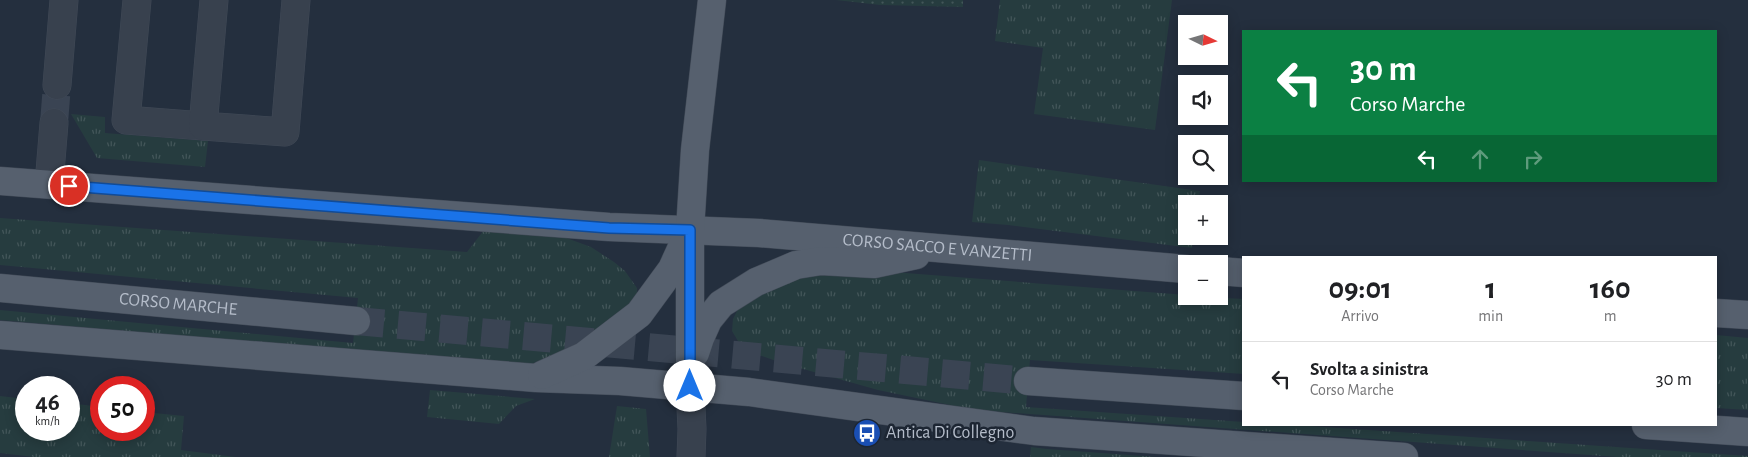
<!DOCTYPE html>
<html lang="it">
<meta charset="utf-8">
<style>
body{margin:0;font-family:"Alegreya Sans",sans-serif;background:#f6f6f6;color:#202124;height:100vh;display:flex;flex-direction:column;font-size:19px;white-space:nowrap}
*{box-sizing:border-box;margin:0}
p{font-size:16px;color:#757577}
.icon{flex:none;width:28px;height:28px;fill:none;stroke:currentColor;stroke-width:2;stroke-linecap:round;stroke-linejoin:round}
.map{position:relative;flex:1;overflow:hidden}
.drawer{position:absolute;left:1242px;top:256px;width:475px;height:170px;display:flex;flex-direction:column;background:#fff;border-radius:0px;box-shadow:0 2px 12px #0003}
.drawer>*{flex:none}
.hud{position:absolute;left:1242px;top:30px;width:475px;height:152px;border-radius:0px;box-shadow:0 2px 12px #0003;background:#0b8043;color:#fff;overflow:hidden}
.needle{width:32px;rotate:95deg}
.controls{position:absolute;left:1178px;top:15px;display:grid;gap:10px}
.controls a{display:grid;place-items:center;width:50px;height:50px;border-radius:0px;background:#fff;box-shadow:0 2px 12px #0003;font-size:25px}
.speed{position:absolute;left:15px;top:376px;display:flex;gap:10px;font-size:25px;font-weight:700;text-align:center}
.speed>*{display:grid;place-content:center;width:65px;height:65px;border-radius:50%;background:#fff;box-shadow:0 2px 12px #0003;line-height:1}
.speed small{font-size:12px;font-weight:400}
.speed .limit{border:8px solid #d22;background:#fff;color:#111}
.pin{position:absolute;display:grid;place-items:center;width:42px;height:42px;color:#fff;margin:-21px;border:2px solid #fff;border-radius:50%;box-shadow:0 1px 5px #0007}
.me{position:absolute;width:55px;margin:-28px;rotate:0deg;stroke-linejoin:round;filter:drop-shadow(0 0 4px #0008)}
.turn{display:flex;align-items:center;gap:18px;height:105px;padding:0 25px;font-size:22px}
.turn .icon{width:65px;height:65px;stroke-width:2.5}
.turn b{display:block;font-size:35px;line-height:42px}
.lanes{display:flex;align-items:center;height:48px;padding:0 25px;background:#0003;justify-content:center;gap:25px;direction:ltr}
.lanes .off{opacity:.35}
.eta{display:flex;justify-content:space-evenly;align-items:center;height:85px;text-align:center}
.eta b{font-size:30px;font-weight:700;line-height:35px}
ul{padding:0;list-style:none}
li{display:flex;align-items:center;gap:15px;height:75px;padding:0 25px;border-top:1px solid #e0e0e0}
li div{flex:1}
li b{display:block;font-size:19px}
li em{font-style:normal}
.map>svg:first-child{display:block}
</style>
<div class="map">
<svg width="1748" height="457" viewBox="0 0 1748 457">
<defs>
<pattern id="grass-tufts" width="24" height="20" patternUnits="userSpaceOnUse" patternTransform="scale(1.25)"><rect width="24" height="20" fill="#263c3f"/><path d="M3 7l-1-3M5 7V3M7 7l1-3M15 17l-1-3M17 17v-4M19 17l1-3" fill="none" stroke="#435659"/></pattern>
<pattern id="park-dots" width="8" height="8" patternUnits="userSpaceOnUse" patternTransform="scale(1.25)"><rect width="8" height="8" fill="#263c3f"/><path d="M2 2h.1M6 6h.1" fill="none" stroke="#435659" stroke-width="1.8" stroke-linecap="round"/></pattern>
</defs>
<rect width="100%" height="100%" fill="#242f3e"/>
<!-- grass -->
<g fill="url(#grass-tufts)">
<polygon points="1000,0 1172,0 1155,130 1034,114 1043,48 995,41"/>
<polygon points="71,114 105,117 105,133 208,141 205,167 97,158"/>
<polygon points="979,160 1200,191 1198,204 1186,204 1186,236 1194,236 1192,248 1008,225 972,222"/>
<polygon points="0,218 467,252 484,230 561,236 591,247 614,262 625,271 637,288 637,299 599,335 554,357 530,364 354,351 0,320 0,310 353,343 358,298 0,265"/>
<polygon points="867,270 1186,295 1186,296 1244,299 1244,374 1030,360 1026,407 1244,422 1244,425 1295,425 1748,456 1748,457 1618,457 974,410 878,390 782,363 748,351 738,341 732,331 733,319 738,309 748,301 806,273"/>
<polygon points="1716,335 1748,338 1748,410 1716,408"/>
<polygon points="430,390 535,399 516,406 499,424 427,417"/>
<polygon points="0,396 26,399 26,430 69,430 69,403 101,407 101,430 144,430 144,412 184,416 181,450 236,457 34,457 0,453"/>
<polygon points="617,406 646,409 650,457 609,457"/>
<polygon points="1031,447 1047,449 1157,457 1030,457"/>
</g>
<!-- park -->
<polygon fill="url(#park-dots)" points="836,0 963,0 963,7 880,5"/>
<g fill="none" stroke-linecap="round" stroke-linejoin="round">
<!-- minor-tunnel -->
<polyline stroke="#3a4453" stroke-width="28" stroke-dasharray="28 14" stroke-linecap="butt" points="54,123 57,85"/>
<!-- major-tunnel -->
<polyline stroke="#3a4453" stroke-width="28" stroke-dasharray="28 14" stroke-linecap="butt" points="356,321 1028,381"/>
<!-- minor casing -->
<g stroke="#414a57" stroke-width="29">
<g id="minor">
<polyline points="137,0 126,120 203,126"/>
<polyline points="214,0 203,126 285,132 296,0"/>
<polyline points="57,85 64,0"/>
<polyline points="49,184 54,123"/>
<polyline points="690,386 692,429 691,457"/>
</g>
</g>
<!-- major casing -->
<g stroke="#414a57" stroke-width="29">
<g id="major">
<path id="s1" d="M 0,181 L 609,227 L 759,233 L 1186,269"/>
<polyline points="1219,271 1244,273"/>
<path id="s2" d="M 0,288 L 356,321"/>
<polyline points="1716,313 1748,315"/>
<polyline points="0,335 536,378 620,381 749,392 1034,431 1404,457"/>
<polyline points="695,353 700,338 708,320 721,304 756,282 796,265 821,261 874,264 916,255"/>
<polyline points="542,375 584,356 639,314 672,269 687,236"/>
<polyline points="1028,381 1244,396"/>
<polyline points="690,386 690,230 695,150 712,0"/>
<polyline points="1646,425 1748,432"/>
</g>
</g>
<!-- minor -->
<use href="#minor" stroke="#38414e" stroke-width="28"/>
<!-- major -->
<use href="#major" stroke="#56606e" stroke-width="28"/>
</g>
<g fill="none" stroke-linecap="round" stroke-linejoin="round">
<!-- route casing -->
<g stroke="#114b97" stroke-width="12">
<polyline id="route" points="69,186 609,228 690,230 690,386"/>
</g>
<!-- route -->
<use href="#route" stroke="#1a73e8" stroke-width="9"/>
</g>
<!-- icons -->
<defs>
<g id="bus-disc" transform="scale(1.4375)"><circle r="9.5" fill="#1a4fb4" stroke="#1d2633"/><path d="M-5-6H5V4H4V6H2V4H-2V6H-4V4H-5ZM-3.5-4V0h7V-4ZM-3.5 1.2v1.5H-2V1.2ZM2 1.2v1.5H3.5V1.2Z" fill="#fff"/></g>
</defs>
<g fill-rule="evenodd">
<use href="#bus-disc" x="867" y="433"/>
</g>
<g text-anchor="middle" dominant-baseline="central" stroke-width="5" stroke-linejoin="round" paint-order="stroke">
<!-- street labels -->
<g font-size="18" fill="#b4bcc9" stroke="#1d2633">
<text stroke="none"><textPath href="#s1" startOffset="940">CORSO SACCO E VANZETTI</textPath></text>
<text stroke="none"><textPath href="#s2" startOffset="179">CORSO MARCHE</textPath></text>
</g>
<!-- poi labels -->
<g font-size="18" fill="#b4bcc9" stroke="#1d2633" text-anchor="start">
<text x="886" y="433">Antica Di Collegno</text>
</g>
</g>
</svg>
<div class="controls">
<a><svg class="needle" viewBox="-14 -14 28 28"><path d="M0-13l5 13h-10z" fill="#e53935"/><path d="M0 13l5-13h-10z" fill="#757577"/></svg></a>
<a><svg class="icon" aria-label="sound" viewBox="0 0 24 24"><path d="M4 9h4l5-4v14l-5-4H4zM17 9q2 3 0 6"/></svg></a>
<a><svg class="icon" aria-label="search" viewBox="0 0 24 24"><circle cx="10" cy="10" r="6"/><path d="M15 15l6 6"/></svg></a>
<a>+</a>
<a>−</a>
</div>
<div class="speed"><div>46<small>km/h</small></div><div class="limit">50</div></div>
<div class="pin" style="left:69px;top:186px;background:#d93025"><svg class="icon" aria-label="arrive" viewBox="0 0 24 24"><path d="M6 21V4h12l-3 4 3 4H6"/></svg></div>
<svg class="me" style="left:690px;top:386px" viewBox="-20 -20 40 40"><circle r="19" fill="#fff"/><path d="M0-13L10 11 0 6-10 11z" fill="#1a73e8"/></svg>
<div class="hud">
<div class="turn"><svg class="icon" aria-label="left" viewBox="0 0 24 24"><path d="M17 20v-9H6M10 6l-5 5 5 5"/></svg><div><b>30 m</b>Corso Marche</div></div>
<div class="lanes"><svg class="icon" aria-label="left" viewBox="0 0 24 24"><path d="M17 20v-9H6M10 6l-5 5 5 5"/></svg><svg class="icon off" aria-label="ahead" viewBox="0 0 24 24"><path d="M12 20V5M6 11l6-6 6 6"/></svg><svg class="icon off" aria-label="right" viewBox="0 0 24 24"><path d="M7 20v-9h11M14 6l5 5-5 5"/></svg></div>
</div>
<section class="drawer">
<div class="eta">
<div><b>09:01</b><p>Arrivo</p></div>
<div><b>1</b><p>min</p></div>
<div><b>160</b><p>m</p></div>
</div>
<ul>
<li><svg class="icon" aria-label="left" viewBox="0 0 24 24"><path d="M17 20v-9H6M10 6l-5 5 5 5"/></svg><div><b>Svolta a sinistra</b><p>Corso Marche</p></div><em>30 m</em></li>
</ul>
</section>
</div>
